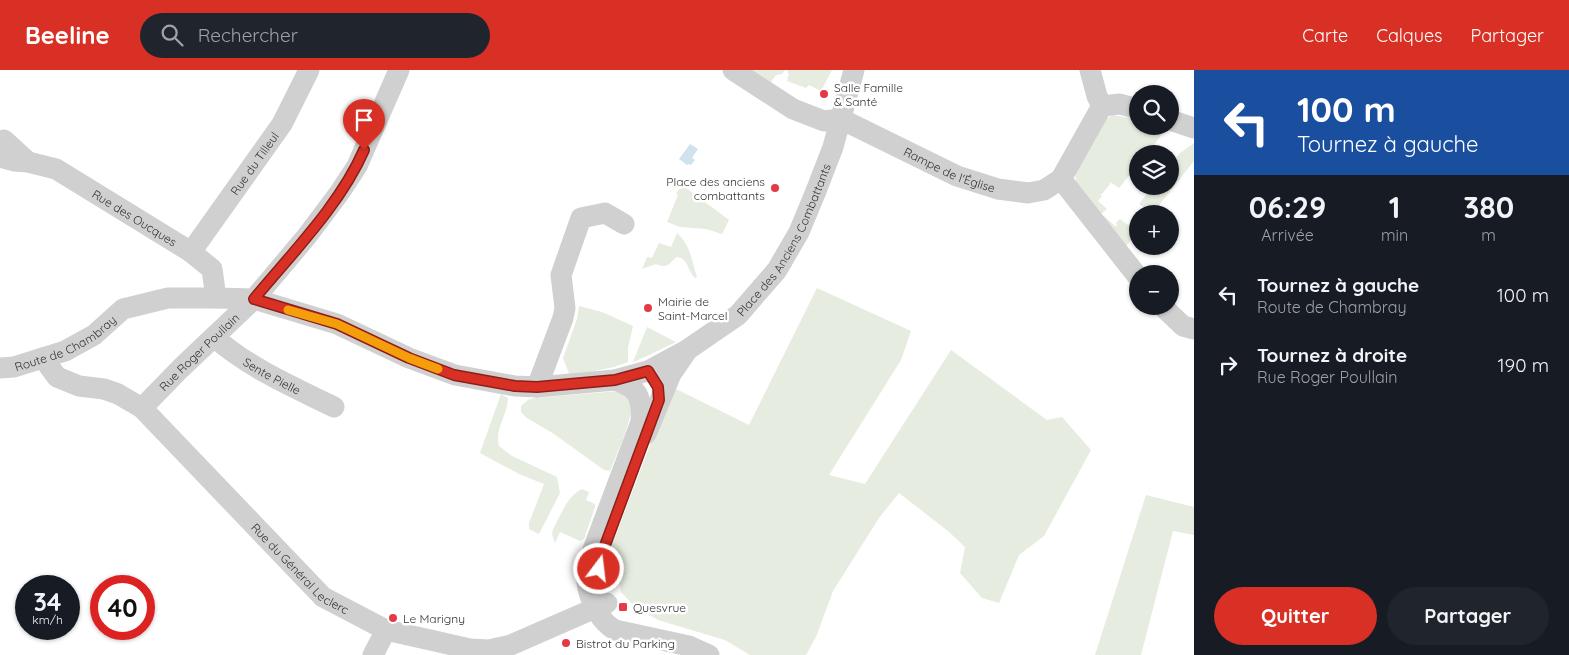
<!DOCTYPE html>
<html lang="fr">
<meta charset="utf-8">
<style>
body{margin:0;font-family:Quicksand,sans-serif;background:#20242c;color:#f1f3f6;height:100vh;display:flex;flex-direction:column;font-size:19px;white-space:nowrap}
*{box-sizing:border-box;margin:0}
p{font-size:16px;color:#9ea1a6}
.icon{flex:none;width:28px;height:28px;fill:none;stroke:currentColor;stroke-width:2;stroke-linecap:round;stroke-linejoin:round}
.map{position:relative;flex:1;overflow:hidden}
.drawer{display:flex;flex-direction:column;background:#171b24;width:375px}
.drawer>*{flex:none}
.hud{background:#1a4fa0;color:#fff;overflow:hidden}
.tools{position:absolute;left:1129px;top:15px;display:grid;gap:10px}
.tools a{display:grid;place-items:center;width:50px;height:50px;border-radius:50%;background:#171b24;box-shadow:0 1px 4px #0004;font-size:25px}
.speed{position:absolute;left:15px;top:505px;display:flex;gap:10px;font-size:25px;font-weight:700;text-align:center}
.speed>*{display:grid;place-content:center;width:65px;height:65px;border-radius:50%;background:#171b24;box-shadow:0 1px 4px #0004;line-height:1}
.speed small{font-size:12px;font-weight:400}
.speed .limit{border:8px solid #d22;background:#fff;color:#111}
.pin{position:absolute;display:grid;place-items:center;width:42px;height:42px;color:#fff;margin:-51px -21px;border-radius:50% 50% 50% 0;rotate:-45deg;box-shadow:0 0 5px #0007}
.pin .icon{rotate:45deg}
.me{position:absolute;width:55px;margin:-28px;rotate:15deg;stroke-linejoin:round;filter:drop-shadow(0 0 4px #0008)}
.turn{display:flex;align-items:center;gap:18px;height:105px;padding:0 20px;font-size:22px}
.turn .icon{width:65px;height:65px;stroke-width:2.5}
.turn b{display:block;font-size:35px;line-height:42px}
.eta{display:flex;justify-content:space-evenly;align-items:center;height:85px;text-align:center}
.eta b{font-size:30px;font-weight:700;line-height:35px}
.primary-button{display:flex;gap:10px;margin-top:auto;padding:10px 20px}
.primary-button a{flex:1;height:58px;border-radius:30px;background:#d93025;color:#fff;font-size:20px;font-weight:700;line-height:58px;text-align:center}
.primary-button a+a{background:#20242c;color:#f1f3f6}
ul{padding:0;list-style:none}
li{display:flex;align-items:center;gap:15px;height:70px;padding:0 20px}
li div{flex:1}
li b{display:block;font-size:19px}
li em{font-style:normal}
header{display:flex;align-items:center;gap:30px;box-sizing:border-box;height:70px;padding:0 25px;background:#d93025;color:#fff}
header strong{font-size:24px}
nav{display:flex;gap:28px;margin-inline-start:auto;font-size:18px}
.search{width:350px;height:45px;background:#20242c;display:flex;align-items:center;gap:12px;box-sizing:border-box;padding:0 18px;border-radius:28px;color:#9ea1a6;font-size:19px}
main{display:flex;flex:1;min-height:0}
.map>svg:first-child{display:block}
</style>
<header>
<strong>Beeline</strong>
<div class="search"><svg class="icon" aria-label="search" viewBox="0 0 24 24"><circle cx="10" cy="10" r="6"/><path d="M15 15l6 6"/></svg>Rechercher</div>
<nav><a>Carte</a><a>Calques</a><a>Partager</a></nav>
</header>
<main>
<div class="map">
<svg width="1194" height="585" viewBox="0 0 1194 585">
<rect width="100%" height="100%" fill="#fff"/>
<!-- green -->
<g fill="#e6ecdf">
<polygon points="750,0 785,0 782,4 776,5 770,13"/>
<polygon points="788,0 832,0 821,21 809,15 806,18 787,11 789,4 787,2"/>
<polygon points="1112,45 1137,49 1138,56 1162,56 1163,63 1147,84 1138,84 1137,96 1119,118 1110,112 1110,114 1102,124 1100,124 1102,126 1098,131 1107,139 1101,144 1102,146 1104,146 1115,156 1117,156 1116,153 1120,149 1129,156 1134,151 1135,154 1137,153 1137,149 1137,162 1124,179 1076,113 1075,101 1101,53"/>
<polygon points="1194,73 1194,91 1152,144 1142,144 1147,141 1147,139 1139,134 1153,116 1170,116 1170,96 1180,83"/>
<polygon points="682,115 729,150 722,164 706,159 680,157 667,152 678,125 676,124"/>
<path d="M 677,163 C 691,176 691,189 697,207 L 695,208 C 687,200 689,189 677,187 C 668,194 668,199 656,194 L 642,199 L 647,187 L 652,188 L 659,173 L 671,177 Z"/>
<polygon points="817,218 911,261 901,290 829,405 865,414 951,280 1047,350 1062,347 1091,380 1044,466 1019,485 999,533 982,528 960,503 965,477 948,461 899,423 879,448 833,521 816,567 806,585 750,585 725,570 658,550 635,537 621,522 611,478 672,317 749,355"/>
<polygon points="579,236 602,242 633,256 628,278 628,292 614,297 570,306 563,288 577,249"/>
<polygon points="647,257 676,272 647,286 633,292"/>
<path d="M 619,321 L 629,326 C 637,345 617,382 610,401 L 604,400 L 554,364 L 527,348 L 521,342 L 521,336 L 528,330 L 534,328 Z"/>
<path d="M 501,324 L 508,328 C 508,345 494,359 499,376 L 512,386 L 557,407 L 560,423 L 539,464 L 529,459 L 529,453 L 544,414 L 519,404 L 480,383 Z"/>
<path d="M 582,419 L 589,422 L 586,430 L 595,434 L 595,437 L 584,469 L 580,471 L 560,462 L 555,473 L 552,464 L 553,459 C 561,445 567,426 582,419 Z"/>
<polygon points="1146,425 1194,437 1194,465 1173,461 1141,585 1095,585"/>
</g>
<!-- water -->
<polygon fill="#cfe2ee" points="690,74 698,79 692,88 695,90 691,95 689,94 687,95 679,89"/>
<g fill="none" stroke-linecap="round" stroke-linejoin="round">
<!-- minor -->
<g stroke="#d0d0d0" stroke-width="21">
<polyline points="733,0 793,39 824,51 841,49"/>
<polyline points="1090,0 1097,26 1102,36"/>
<path id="s1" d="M 841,49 L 957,106 L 998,119 L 1028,123 L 1044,120 L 1061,109 L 1102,36 L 1120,34 L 1138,39"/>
<polyline points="1170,50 1194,58"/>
<polyline points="4,70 28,92"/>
<path id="s2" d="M 0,87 L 14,91 L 28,92 L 56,99 L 191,182 L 212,199 L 216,228"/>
<polyline points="1061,109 1138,207"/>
<path id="s3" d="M 191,182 L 282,54 L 309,0"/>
<polyline points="1162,236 1183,256 1194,259"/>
<path id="s4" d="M 214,267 C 249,298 293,317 334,337"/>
<path id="s5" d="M 43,288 L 57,307 L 79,316 L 104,319 L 118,324 L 142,338 L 323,527 L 386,560 L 470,579 L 489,580 L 511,575 L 607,533"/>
<path id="s6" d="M 0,298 L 14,297 L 65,281 L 94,265 L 123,239 L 168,228 L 216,228 L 254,229 L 337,254 L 409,288 L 455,305 L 515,316 L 537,317 L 615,310 L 648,301 L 687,280 L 738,245 L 777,200 L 799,162 L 816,121 L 833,77 L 854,0"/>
<path d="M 615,310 C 639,318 642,327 641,352 L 588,493 C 587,499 586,507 587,513 C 589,529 600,552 615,560 L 689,576 L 709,585"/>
<polyline points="537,317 563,248 565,238 561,205 581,148 605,143 624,154"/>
<path id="s7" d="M 142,338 L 181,298 L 254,229 L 307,166 L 340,122 L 357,96 L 399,0"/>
<polyline points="646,364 671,304 686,282"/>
<polyline points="373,585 386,560"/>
</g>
</g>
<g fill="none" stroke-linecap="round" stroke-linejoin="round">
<!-- route casing -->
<g stroke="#8d1f18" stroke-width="12">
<path id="route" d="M 364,80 C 340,135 292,183 254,229 L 337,254 L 409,288 L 454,305 L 515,316 L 537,317 L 615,310 L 648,301 L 658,317 L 659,330 L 600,489 L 599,499"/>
</g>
<!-- route -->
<use href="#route" stroke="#d93025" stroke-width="9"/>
<!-- slow -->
<polyline stroke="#f59e0b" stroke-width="9" points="288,240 337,254 409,288 438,299"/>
</g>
<!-- markers -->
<g fill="#e63946" stroke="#fff" stroke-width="2">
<circle cx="824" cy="24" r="5"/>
<circle cx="775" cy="118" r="5"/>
<circle cx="648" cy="238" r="5"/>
<rect x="618" y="532" width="10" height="10" rx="2.5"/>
<circle cx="393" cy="548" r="5"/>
<circle cx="566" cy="573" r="5"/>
</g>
<g text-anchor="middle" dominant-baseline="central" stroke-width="5" stroke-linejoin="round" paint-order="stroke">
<!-- poi labels -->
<g font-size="12" fill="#333" stroke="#fff" text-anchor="start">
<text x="834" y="17">Salle Famille<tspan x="834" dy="14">&amp; Santé</tspan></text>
<text x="765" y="111" text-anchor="end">Place des anciens<tspan x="765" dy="14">combattants</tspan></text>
<text x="658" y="231">Mairie de<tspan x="658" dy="14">Saint-Marcel</tspan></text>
<text x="633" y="537">Quesvrue</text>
<text x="403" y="548">Le Marigny</text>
<text x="576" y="573">Bistrot du Parking</text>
</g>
<!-- street labels -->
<g font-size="12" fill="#333" stroke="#fff">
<text stroke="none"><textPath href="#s3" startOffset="109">Rue du Tilleul</textPath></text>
<text stroke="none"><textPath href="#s1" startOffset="120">Rampe de l'Église</textPath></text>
<text stroke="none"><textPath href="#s2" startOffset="150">Rue des Oucques</textPath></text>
<text stroke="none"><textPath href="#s6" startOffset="878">Place des Anciens Combattants</textPath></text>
<text stroke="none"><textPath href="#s6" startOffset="71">Route de Chambray</textPath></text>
<text stroke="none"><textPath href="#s7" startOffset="80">Rue Roger Poullain</textPath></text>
<text stroke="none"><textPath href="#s4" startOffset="70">Sente Pielle</textPath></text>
<text stroke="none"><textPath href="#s5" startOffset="341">Rue du Général Leclerc</textPath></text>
</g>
</g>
</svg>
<div class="tools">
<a><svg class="icon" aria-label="search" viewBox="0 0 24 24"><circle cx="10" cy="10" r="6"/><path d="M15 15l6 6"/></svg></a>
<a><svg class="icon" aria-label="layers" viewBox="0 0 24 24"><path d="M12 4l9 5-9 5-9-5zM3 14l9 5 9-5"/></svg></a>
<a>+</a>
<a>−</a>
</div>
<div class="speed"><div>34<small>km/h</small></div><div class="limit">40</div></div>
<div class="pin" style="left:364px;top:80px;background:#d93025"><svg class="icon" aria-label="arrive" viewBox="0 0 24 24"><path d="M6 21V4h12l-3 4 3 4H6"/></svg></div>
<svg class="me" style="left:599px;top:499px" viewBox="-20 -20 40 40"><circle r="17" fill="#d93025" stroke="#fff" stroke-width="3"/><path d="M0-11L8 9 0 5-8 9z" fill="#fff"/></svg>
</div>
<section class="drawer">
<div class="hud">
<div class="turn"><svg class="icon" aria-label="left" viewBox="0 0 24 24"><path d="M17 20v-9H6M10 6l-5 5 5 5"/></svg><div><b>100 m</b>Tournez à gauche</div></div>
</div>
<div class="eta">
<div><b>06:29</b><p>Arrivée</p></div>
<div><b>1</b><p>min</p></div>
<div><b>380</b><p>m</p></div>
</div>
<ul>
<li><svg class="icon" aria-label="left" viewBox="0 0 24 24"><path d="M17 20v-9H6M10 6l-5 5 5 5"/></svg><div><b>Tournez à gauche</b><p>Route de Chambray</p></div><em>100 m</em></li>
<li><svg class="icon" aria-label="right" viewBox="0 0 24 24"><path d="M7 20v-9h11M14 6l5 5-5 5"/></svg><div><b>Tournez à droite</b><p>Rue Roger Poullain</p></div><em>190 m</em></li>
</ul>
<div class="primary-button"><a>Quitter</a><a>Partager</a></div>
</section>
</main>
